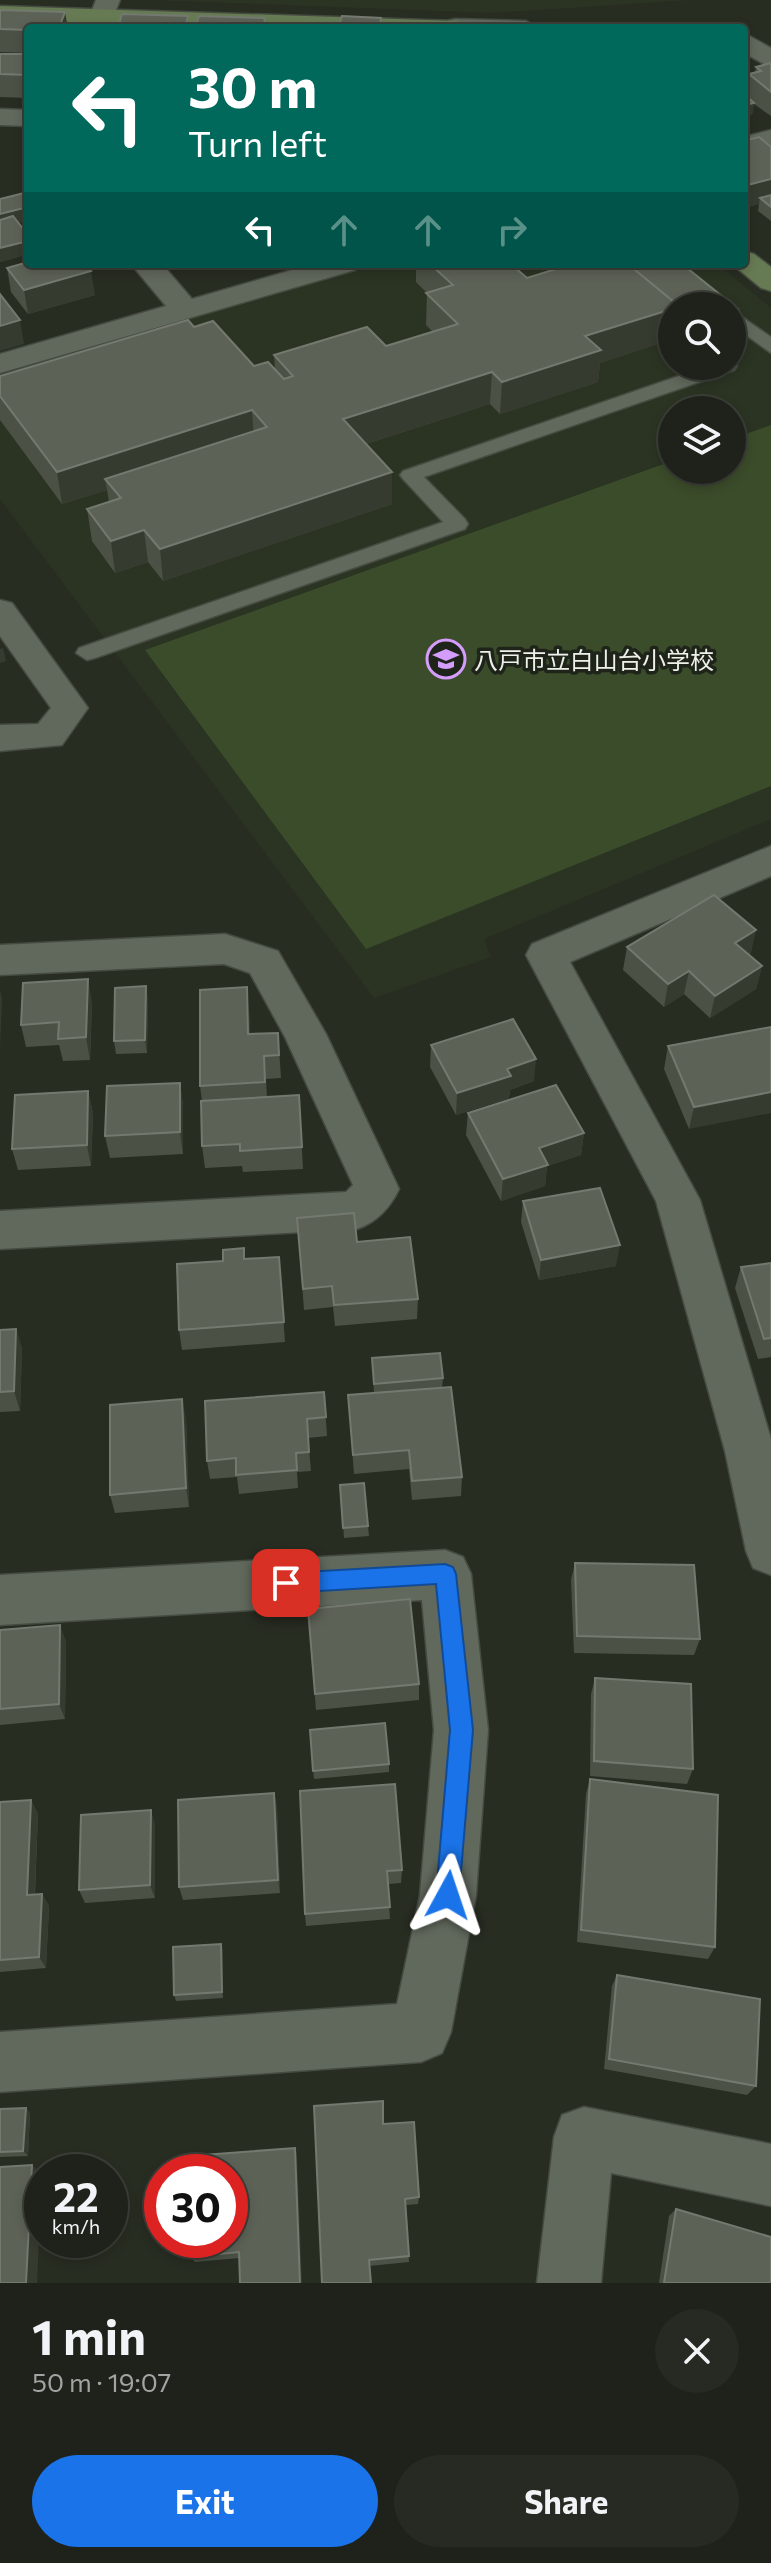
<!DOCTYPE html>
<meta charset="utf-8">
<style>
body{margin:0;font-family:Commissioner,"Noto Sans JP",sans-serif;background:#262a23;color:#f1f3f6;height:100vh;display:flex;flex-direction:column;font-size:30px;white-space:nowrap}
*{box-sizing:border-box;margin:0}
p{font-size:26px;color:#a1a4a2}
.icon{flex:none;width:44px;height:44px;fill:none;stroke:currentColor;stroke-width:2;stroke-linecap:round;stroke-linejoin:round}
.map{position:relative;height:2283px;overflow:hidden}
.panel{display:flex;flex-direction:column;background:#1e221a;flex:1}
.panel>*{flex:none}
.hud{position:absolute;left:24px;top:24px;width:724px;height:244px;border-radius:8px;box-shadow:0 4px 12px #0003,0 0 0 2px #3c3f39;background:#00695c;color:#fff;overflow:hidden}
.fabs{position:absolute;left:658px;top:292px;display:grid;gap:16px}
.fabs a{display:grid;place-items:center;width:88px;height:88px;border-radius:50%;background:#1e221a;box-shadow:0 4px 12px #0003,0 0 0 2px #3c3f39;font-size:40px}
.speed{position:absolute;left:24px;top:2154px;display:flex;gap:16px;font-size:40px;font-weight:700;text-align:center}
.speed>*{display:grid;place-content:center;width:104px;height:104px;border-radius:50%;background:#1e221a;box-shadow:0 4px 12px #0003,0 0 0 2px #3c3f39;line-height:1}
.speed small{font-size:20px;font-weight:400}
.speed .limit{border:12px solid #d22;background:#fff;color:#111}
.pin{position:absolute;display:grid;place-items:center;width:68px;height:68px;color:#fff;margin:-34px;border-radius:16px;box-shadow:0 4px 12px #0006}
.me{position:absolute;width:88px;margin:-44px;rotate:5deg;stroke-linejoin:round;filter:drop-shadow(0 0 6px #0008)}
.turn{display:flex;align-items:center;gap:28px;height:168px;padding:0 32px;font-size:36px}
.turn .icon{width:104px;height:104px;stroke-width:2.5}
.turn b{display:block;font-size:56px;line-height:68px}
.lanes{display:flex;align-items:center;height:76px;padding:0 32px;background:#0003;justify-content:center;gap:40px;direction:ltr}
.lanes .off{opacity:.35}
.round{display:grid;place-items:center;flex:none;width:84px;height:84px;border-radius:42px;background:#262a23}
.head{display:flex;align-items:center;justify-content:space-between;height:136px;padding:0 32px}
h1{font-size:48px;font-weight:700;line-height:60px}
.primary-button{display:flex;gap:16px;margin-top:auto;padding:16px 32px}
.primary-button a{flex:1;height:92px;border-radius:48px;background:#1a73e8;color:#fff;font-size:32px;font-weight:700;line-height:92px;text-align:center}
.primary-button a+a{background:#262a23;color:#f1f3f6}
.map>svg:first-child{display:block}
</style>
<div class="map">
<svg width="771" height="2283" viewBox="0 0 771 2283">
<rect width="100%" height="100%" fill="#282d22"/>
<!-- built -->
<g fill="#2b3423" fill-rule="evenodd">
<polygon points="155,0 691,0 492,13"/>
<path d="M 371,264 L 717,264 L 771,308 L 771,819 L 484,939 L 491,957 L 374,998 L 0,499 L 0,373 ZM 672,306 L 732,306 L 732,366 L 672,366 ZM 672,410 L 732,410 L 732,470 L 672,470 Z"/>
</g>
<!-- green -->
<polygon fill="#3b4c2a" points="771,425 771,786 366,949 145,650 672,461 672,470 732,470 732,439"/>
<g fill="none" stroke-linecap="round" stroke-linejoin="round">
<!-- lane casing -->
<g stroke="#454b41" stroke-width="3">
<g id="lane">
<polygon points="732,310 771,337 771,353 732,325"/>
<polygon points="732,361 737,366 734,370 424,477 465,519 468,524 465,529 95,658 87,660 76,653 79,648 443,522 403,479 400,475 403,471 708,366 732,366"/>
</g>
</g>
<!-- street casing -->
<g stroke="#454b41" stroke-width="3">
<g id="street">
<polygon points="96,0 120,0 109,28 85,28"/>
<polygon points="455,19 526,21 538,28 444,28 446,21"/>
<polygon points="744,33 771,48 771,68 744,53"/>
<polygon points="0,109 28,110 28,126 0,125"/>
<polygon points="771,130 771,147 744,154 744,137"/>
<polygon points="131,264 162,264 192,299 313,264 360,264 355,270 0,373 0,354 166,306"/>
<polygon points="0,600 12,603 88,708 62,745 0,751 0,725 38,724 51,708 0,636"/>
<polygon points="771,846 771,876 570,962 700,1200 771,1439 771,1575 753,1568 746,1551 725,1451 656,1201 526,955 532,944"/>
<path d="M 225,934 L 278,951 L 326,1034 L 399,1189 C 390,1208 377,1222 357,1229 L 0,1249 L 0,1211 L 346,1192 L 353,1185 L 285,1037 L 250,973 L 224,964 L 0,975 L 0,945 Z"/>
<polygon points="445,1550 463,1557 471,1574 488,1730 476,1895 451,2032 442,2053 421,2062 0,2092 0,2032 397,2004 420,1895 434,1730 422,1600 0,1625 0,1575"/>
<polygon points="584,2107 771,2144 771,2206 611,2173 601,2283 537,2283 554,2137 562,2115"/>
</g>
</g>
<!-- secondary casing -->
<g stroke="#454b41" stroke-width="3">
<g id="secondary">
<polygon points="0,6 457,21 469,28 230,28 0,20"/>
<polygon points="744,251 754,254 771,267 771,291 761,288 732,264 744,264"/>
</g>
</g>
<!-- lane -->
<use href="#lane" fill="#61685c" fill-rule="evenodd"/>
<!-- street -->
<use href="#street" fill="#61685c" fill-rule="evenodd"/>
<!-- secondary -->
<use href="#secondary" fill="#667a53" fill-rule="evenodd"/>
</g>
<!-- wall -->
<g fill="#4b5145">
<polygon points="0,29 28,30 28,53 0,52"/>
<polygon points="0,54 28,54 28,98 0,97"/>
<polygon points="771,63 771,116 754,104 752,115 745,95 749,74 755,72 756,67"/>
<polygon points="744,141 771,147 771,221 758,211 759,204 744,208"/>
<polygon points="28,192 28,232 25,228 24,221 18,223 28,235 28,254 0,262"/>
<polygon points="416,264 511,264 527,278 572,264 682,264 738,309 735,333 732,333 732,306 672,306 672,339 600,363 598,382 500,414 490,404 366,444 392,472 392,504 163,581 148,562 115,573 92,541 87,509 109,502 107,490 62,504 0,420 0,376 188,320 194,327 213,321 254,366 268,362 275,370 274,355 367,327 386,346 433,332 426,325 427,293 416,282"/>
<polygon points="7,268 95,295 28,314 11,292"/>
<polygon points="627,947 751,953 748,955 762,966 756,989 710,1018 684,994 664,1007 623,970"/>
<polygon points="148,998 147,1053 116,1054 114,1041"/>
<polygon points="92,1002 90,1060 63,1061 59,1045 26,1047 21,1025"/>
<polygon points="249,1010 250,1034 278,1033 281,1078 266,1079 267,1097 299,1095 303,1169 243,1172 242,1166 205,1168 202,1146 202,1101 200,1086"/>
<polygon points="771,1027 689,1129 664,1069 668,1046"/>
<polygon points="431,1045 534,1081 510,1090 509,1098 456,1115 430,1067"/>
<polygon points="180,1083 183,1105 183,1154 110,1158 105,1136"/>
<polygon points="88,1091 93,1113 91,1166 18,1170 12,1149"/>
<polygon points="468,1113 584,1133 581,1155 547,1166 545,1186 501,1201 466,1135"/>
<polygon points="523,1201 616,1266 539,1280 521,1222"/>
<polygon points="297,1218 357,1242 418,1299 417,1319 335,1326 333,1307 304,1310"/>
<polygon points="279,1257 285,1342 182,1350 179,1330 245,1259"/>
<polygon points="771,1263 771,1357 758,1359 735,1288 741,1267"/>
<polygon points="16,1329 22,1349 20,1411 0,1412 0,1330"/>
<polygon points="372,1358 443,1378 442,1388 462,1477 461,1496 412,1500 409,1469 354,1474 348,1395 374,1393"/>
<polygon points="324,1392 327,1436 308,1438 311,1471 297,1472 298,1488 239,1494 237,1477 210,1479 207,1461"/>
<polygon points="186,1419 189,1507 115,1513 110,1495"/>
<polygon points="340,1485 368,1526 369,1536 344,1538"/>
<polygon points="575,1563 700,1639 694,1655 574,1653 571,1580"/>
<polygon points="308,1609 419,1684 419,1700 316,1710"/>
<polygon points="0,1630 66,1641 65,1719 0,1725"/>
<polygon points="595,1678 693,1769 687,1784 590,1776 591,1694"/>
<polygon points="310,1730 389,1764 389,1772 314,1779"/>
<polygon points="590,1779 715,1947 708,1959 577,1942 586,1794"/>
<polygon points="300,1791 402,1870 401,1883 388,1884 390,1919 306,1926 305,1914"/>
<polygon points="274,1793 277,1807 280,1893 183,1900 179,1887"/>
<polygon points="31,1800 38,1814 35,1894 42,1894 49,1906 46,1968 0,1972 0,1802"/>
<polygon points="155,1824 155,1898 85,1903 79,1890"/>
<polygon points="223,1950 223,1998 176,2001 174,1995"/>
<polygon points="617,1975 756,2086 747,2095 604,2069 612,1986"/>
<polygon points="26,2108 30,2113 28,2156 0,2157 0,2109"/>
<polygon points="383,2124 419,2197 418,2204 406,2205 409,2262 369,2266 322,2283"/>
<polygon points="297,2155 239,2258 195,2262 191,2257"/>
<polygon points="676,2209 771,2283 659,2283 669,2216"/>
</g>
<!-- shaded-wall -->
<g fill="#363b30">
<polygon points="65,12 68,28 59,28"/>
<polygon points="754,103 752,115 744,117 744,105"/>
<polygon points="771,179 771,201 760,198 759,204 744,208 744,186"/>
<polygon points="28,207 28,220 23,215 24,221 0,228 0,214"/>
<polygon points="28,241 28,254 0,262 0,248"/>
<polygon points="91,271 95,295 28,314 24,290"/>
<polygon points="672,309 672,339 600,363 598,382 500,414 502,382 585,336"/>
<polygon points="738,309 735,333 732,333 732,311"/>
<polygon points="20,320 24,344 0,351 0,326"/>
<polygon points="492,372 490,404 344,451 343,419"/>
<polygon points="252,410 254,442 105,479 107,490 62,504 57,472"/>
<polygon points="392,472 392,504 163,581 160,549"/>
<polygon points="144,530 148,562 115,573 111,541"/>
<polygon points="3,648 6,661 0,663 0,649"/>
<polygon points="756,930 751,953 730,966 735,943"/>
<polygon points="762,966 756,989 710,1018 715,996"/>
<polygon points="689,971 684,994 664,1007 668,984"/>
<polygon points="88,979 92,1002 90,1060 86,1037"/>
<polygon points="146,986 148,998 147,1053 145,1040"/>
<polygon points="247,987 249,1010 251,1057 248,1034"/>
<polygon points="0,991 2,999 0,1049"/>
<polygon points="536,1059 534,1081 510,1090 509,1098 456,1115 457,1093 507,1069"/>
<polygon points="180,1083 183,1105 183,1154 180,1132"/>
<polygon points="88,1091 93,1113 91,1166 87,1145"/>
<polygon points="771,1092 771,1113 689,1129 694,1107"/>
<polygon points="584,1133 581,1155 547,1166 545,1186 501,1201 503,1179 539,1148"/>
<polygon points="620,1245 616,1266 539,1280 541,1260"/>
<polygon points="16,1329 22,1349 20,1411 14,1391"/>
<polygon points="182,1399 186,1419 189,1507 186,1488"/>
<polygon points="60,1625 66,1641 65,1719 59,1704"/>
<polygon points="274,1793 277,1807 280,1893 278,1880"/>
<polygon points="31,1800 38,1814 34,1907 27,1895"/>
<polygon points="151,1810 155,1824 155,1898 150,1885"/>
<polygon points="42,1894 49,1906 46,1968 39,1957"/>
<polygon points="221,1944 223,1950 223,1998 222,1992"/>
<polygon points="26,2108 30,2113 28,2156 23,2151"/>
<polygon points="295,2148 297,2155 302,2283 300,2283"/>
<polygon points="32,2165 42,2175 37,2283 26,2283"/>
</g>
<!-- building -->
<g fill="#5d6257" stroke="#73796e" stroke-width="2">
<polygon points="0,10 65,12 59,28 28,28 28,30 0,29"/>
<polygon points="122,14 188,16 185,28 118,28"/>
<polygon points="199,16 265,18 263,28 195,28"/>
<polygon points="342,16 381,18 379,28 338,28"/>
<polygon points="557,23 605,24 605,28 557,28"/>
<polygon points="674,25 678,28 651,28"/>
<polygon points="0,54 28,54 28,75 0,74"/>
<polygon points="771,63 771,92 749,74 761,71 756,67"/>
<polygon points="744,94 754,103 744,105"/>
<polygon points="759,137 771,147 771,179 744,186 744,141"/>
<polygon points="28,192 28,207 0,214 0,199"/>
<polygon points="771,195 771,207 760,198"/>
<polygon points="13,216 28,235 28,241 0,248 0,220"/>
<polygon points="28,262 28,264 85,264 91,271 24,290 7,268"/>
<polygon points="430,264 511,264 527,278 572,264 628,264 679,306 672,306 672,309 585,336 601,350 502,382 492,372 343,419 392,472 160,549 144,530 111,541 87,509 121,498 105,479 267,427 252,410 57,472 0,396 0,376 188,320 194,327 213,321 254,366 268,362 284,379 293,376 274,355 367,327 386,346 458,324 426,293 453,285"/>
<polygon points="628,264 682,264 738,309 732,311 732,306 679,306"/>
<polygon points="0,294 20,320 0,326"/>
<polygon points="714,895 756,930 735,943 762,966 715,996 689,971 668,984 627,947"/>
<polygon points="88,979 86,1037 58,1039 59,1022 21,1025 23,983"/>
<polygon points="146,986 145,1040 114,1041 115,988"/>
<polygon points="247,987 248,1034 278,1033 279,1055 264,1056 265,1082 200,1086 200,990"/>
<polygon points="513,1019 536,1059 507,1069 511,1076 457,1093 431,1045"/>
<polygon points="771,1027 771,1092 694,1107 668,1046"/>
<polygon points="180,1083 180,1132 105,1136 107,1086"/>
<polygon points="556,1085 584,1133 539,1148 548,1165 503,1179 468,1113"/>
<polygon points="88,1091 87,1145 12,1149 15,1095"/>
<polygon points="299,1095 302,1147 240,1151 240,1144 202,1146 201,1101"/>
<polygon points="600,1188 620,1245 541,1260 523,1201"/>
<polygon points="354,1213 357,1242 410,1237 418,1299 334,1305 332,1286 303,1289 297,1218"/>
<polygon points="244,1248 244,1259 279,1257 284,1322 179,1330 177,1264 223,1261 223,1250"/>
<polygon points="771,1263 771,1338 764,1339 741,1267"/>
<polygon points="16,1329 14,1391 0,1392 0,1330"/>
<polygon points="440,1353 443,1378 374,1384 372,1358"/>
<polygon points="451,1387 462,1477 412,1481 409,1450 353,1455 348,1395"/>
<polygon points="324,1392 326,1417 307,1419 309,1452 296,1453 297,1470 236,1475 236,1458 207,1461 205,1401"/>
<polygon points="182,1399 186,1488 110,1495 110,1405"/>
<polygon points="364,1483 368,1526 343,1528 340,1485"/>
<polygon points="575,1563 694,1565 700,1639 577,1636"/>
<polygon points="410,1599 419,1684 315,1694 308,1609"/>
<polygon points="60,1625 59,1704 0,1709 0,1630"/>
<polygon points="595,1678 691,1684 693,1769 594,1761"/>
<polygon points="385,1723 389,1764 313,1771 310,1730"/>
<polygon points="590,1779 718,1795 715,1947 581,1930"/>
<polygon points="395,1784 402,1870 387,1871 390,1907 305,1914 300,1791"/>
<polygon points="274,1793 278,1880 179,1887 178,1800"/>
<polygon points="31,1800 27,1895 42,1894 39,1957 0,1960 0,1802"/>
<polygon points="151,1810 150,1885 79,1890 81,1815"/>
<polygon points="221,1944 222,1992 174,1995 173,1947"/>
<polygon points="617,1975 760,1999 756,2086 609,2059"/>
<polygon points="383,2101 383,2124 414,2122 419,2197 405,2199 409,2256 369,2260 371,2283 322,2283 314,2106"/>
<polygon points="26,2108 23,2151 0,2152 0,2109"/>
<polygon points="295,2148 300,2283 240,2283 239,2252 191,2257 191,2240 230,2240 230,2172 190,2172 190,2156"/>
<polygon points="32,2165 26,2283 0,2283 0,2167"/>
<polygon points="676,2209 771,2237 771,2283 664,2283"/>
</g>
<!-- route -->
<polygon fill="#1a73e8" stroke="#114b97" stroke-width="2" points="445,1564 453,1567 456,1574 473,1730 459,1895 456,1904 448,1907 439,1904 436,1895 450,1730 436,1584 286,1593 279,1590 276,1583 279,1576 286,1573"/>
<!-- icons -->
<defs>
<g id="school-ring" transform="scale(2)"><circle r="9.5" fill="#1e2419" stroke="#d49cfb" stroke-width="1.5"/><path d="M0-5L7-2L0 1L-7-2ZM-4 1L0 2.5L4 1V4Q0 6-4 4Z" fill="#d49cfb"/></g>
</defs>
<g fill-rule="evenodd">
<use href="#school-ring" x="446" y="659"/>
</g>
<g text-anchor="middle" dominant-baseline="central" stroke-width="7" stroke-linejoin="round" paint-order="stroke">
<!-- poi labels -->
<g font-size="24" fill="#edf1ea" stroke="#1e2419" text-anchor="start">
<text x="474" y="659">八戸市立白山台小学校</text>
</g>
</g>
</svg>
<div class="fabs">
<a><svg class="icon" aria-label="search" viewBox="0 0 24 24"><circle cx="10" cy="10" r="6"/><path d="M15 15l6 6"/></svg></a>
<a><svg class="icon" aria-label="layers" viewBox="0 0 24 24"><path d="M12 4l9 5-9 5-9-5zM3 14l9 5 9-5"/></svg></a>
</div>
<div class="speed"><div>22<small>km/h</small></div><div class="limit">30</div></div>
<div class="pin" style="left:286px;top:1583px;background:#d93025"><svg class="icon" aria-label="arrive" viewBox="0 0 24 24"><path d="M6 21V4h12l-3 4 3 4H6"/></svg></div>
<svg class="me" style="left:448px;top:1895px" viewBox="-20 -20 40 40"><path d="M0-17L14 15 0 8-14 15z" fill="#1a73e8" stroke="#fff" stroke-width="4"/></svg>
<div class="hud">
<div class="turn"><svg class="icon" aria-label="left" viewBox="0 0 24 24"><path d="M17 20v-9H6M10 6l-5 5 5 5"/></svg><div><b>30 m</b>Turn left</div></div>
<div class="lanes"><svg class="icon" aria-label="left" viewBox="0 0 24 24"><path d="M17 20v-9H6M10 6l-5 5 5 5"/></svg><svg class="icon off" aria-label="ahead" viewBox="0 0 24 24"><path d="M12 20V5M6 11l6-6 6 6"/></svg><svg class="icon off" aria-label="ahead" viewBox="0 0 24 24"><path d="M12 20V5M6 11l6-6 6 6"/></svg><svg class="icon off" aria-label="right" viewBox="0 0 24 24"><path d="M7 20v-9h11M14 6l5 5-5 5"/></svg></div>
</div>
</div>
<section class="panel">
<div class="head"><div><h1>1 min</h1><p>50 m · 19:07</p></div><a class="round"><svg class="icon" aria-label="close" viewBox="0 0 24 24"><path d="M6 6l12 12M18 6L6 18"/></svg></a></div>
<div class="primary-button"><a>Exit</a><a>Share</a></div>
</section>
